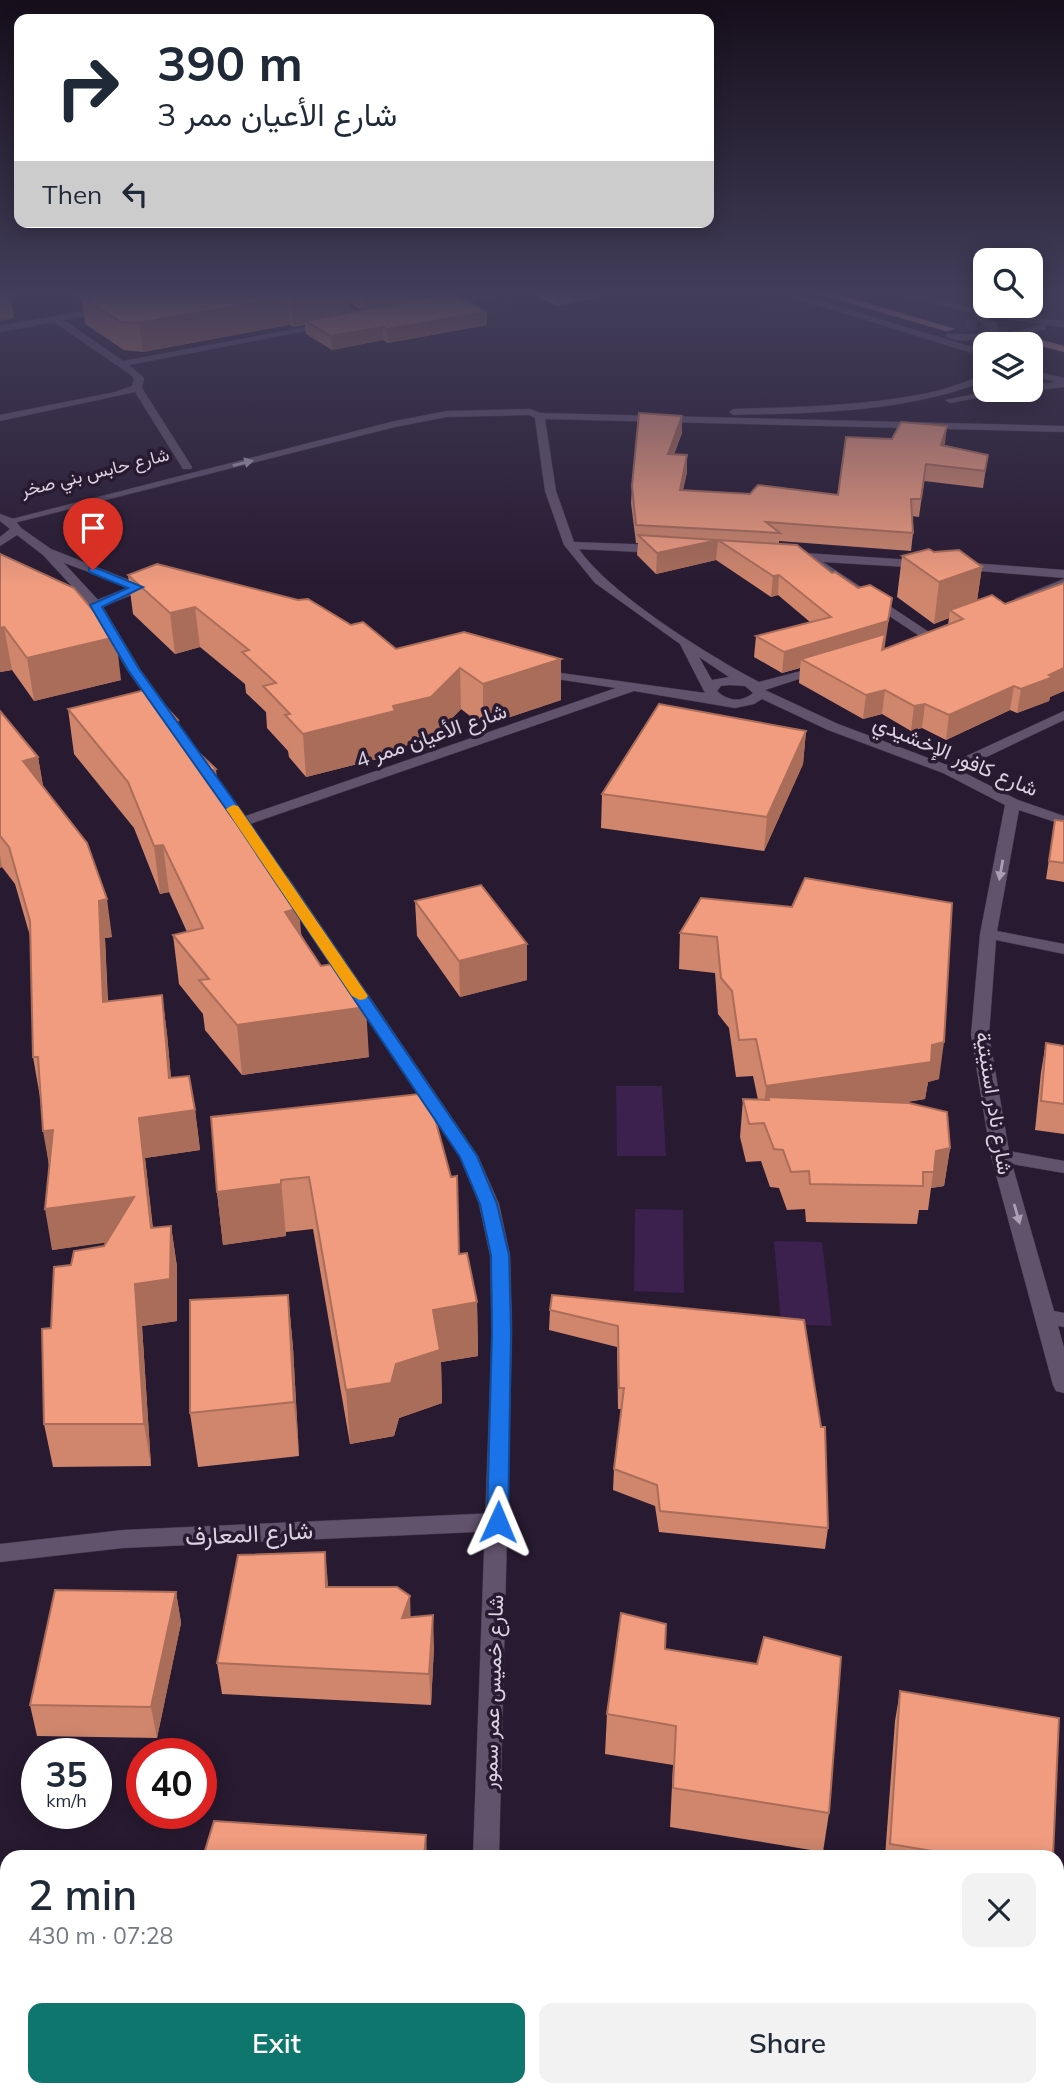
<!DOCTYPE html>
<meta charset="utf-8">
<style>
body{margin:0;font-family:Mulish,Vazirmatn,sans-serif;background:#f2f2f3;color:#1f2937;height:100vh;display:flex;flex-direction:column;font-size:26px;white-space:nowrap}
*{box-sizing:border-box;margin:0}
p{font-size:23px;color:#747a83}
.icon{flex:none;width:38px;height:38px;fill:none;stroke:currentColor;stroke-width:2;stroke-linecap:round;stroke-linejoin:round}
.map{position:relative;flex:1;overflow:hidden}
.side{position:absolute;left:0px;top:1850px;width:1064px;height:247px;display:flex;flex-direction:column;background:#fff;border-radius:21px 21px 0 0;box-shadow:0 4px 18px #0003}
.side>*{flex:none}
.top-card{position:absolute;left:14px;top:14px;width:700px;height:214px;border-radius:14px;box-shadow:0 4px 18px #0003;background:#fff;color:#1f2937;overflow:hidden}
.buttons{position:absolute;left:973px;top:248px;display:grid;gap:14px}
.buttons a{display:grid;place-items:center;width:70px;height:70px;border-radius:14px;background:#fff;box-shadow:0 4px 18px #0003;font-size:35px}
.speed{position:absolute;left:21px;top:1738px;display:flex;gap:14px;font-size:35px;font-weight:700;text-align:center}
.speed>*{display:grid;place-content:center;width:91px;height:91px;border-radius:50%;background:#fff;box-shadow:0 4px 18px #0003;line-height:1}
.speed small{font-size:18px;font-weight:400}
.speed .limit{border:10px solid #d22;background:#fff;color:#111}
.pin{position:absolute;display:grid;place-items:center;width:60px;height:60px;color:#fff;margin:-72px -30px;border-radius:50% 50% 50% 0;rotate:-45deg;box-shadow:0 0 7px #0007}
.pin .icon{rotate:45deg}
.me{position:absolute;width:77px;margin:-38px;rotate:1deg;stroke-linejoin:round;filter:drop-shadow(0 0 5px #0008)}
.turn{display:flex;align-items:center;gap:24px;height:147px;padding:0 28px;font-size:32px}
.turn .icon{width:91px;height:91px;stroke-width:2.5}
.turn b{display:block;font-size:49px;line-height:60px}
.then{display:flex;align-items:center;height:66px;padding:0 28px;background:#0003;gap:14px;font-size:26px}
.round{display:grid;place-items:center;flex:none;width:74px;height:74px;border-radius:14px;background:#f2f2f3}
.overview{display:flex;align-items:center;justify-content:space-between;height:119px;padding:0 28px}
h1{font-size:42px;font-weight:600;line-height:52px}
.button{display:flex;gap:14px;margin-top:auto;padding:14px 28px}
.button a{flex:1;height:80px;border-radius:14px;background:#0f766e;color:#fff;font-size:28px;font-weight:600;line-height:80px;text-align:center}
.button a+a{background:#f2f2f3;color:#1f2937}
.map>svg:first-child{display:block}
</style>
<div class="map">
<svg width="1064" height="2096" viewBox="0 0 1064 2096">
<rect width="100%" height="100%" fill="#281a31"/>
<!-- built -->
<polygon fill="#33223e" points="911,293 985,293 985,306 1031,306 1031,293 1064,293 1064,319 986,312"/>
<!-- green -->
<g fill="#3c204e">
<polygon points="616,1086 662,1086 666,1156 617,1156"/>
<polygon points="635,1209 683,1210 684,1293 634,1291"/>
<polygon points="774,1241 822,1242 832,1326 781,1324"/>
</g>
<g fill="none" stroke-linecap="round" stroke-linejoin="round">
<!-- trunk-tunnel -->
<polyline stroke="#43364b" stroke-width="11" stroke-dasharray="11 5" stroke-linecap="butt" points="965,323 1030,340"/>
<!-- minor casing -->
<g stroke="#413649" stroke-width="1">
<g id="minor">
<polygon points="24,293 23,295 0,300 0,294"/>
<polygon points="318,293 329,293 369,319 361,321"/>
<polygon points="488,293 508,293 444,308 439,305"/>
<polygon points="107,307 110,308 110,312 64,320 123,361 327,323 332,326 129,365 144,378 142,388 192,467 191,469 183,469 135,392 0,421 0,415 115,392 132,386 134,379 131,375 54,322 0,332 0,326"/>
<path d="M 985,375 L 985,381 C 906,412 818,413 734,415 L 729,412 L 734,409 C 799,407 865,406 928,393 C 948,389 966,381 985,375 Z"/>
<polygon points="1064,381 1064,387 1031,391 1028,390 1031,390 1031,385"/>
<polygon points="995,390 1021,390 950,403 945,400"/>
<path d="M 530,409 L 541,413 L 1064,426 L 1064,432 L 545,419 L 556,491 L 574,542 L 659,545 L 665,549 L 659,553 L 579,549 C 608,593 711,657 759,682 L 820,666 L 827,670 L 765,690 L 838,724 L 947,765 L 1064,711 L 1064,720 L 959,770 L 1018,800 L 1064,816 L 1064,825 L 1019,810 L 997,931 L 1064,944 L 1064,954 L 996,940 L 989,1035 L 1009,1151 L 1064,1161 L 1064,1173 L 1012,1164 L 1054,1311 L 1064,1313 L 1064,1327 L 1058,1326 L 1064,1348 L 1064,1393 L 1056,1391 L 1053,1385 L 991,1156 L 971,1035 L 980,934 L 1005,805 L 943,773 L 828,730 L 762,699 L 754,704 L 735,708 L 634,691 L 247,825 L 237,825 L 235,822 L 237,819 L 616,688 L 537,676 L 532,675 L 532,669 L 705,693 L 680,644 L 595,583 L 564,545 L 545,491 L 535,418 L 529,415 L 447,417 L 395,427 L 10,524 L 4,521 L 395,421 L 447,411 ZM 699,657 L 729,677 L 712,680 ZM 729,685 L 745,686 L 753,693 C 741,703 728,701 717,691 L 721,686 Z"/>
<polygon points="43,549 51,549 157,591 151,595 141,591 100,608 92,608 92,602 129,587 43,555"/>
<polygon points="788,552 928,561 928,567 924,568 823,562 932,634 931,637 921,637 806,561 784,559 784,553"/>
<polygon points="959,562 1064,570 1064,578 955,569 953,566"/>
<polygon points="1064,579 1064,587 1021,603 1015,599"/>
<polygon points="498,1513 506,1516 509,1522 506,1528 498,1531 123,1548 0,1562 0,1544 123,1530"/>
<polygon points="1057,1974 1064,1975 1064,2003 1057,2002"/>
</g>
</g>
<!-- tertiary casing -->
<g stroke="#413649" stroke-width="1">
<g id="tertiary">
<polygon points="0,514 14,519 21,528 51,549 100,602 140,669 168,708 166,711 156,711 127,670 91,607 43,555 17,535 0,546 0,537 10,529 0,521"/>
<polygon points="282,875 288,877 478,1156 499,1204 510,1255 512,1331 499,1857 473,1857 492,1331 490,1255 479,1204 460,1156 274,880"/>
<rect x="455" y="2090" width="30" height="6"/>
</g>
</g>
<!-- secondary casing -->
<g stroke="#413649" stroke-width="1">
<g id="secondary">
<polygon points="779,293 794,293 985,351 985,357"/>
<path d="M 895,293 L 912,293 L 998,314 L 1064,321 L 1064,327 L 1045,325 L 1046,329 L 1014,338 L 1008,345 L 998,345 L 1008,334 L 1042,324 L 987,317 L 996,322 L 998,332 C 983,339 961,345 945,336 L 947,334 L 978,334 L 990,329 L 975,318 L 975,314 Z"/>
<polygon points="1031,370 1064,378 1064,384 1031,376"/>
</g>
</g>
<!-- trunk casing -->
<g stroke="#413649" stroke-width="2">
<g id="trunk">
<polygon points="814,293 832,293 955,329 946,331"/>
<polygon points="1030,337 1064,346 1064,352 1026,342 1025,340"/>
</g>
</g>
<!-- minor -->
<use href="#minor" fill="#62536d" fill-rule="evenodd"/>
<!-- tertiary -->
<use href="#tertiary" fill="#62536d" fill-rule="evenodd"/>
<!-- secondary -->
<use href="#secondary" fill="#62536d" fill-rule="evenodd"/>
<!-- trunk -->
<use href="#trunk" fill="#d9909d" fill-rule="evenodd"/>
</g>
<!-- wall -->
<g fill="#cf866d" fill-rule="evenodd">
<path d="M 73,293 L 466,293 L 456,295 L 487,325 L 388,343 L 383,340 L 332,350 L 306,334 L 305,325 L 293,327 L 289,325 L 143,352 L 124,350 L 85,324 L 82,299 ZM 348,302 L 356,307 L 361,310 L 349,313 Z"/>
<polygon points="531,293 598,293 598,297 557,306"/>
<polygon points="682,416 682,433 674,454 687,472 683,490 750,494 838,495 892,439 947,426 944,445 988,455 983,488 924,481 919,517 912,516 913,533 911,551 779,541 779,544 858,588 892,598 883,650 948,625 949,618 934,624 897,597 902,556 934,552 982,567 977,600 1005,604 1064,583 1064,691 1050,697 1049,701 1017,713 1010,710 946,740 922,728 911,731 882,714 863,719 799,683 800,668 782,673 754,657 756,636 810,622 778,595 771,597 716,560 656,574 637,555 638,543 636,543 631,503 632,486"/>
<polygon points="0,554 121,680 34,701 12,670 0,672"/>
<polygon points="128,575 351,625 396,649 561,700 483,726 461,709 432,739 396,748 397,754 306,777 289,757 288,751 267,728 266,712 246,693 245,684 200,647 175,654 133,614"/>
<polygon points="68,709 178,720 180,735 218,784 369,1057 242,1075 205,1030 203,1014 179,984 173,935 187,932 169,892 160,894 134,828 74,754"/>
<polygon points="0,711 38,757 43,786 112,937 105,938 108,1001 162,995 167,1034 171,1078 195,1110 200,1150 145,1158 153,1228 171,1226 177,1267 177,1321 142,1326 151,1466 53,1467 44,1424 51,1328 71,1265 104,1246 106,1242 52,1250 49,1165 40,1097 33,1057 30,936 15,884 2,867 0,868"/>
<polygon points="806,731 803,764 764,851 601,828 602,794"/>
<polygon points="1055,820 1064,821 1064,882 1046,879"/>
<polygon points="701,898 939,1079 928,1082 925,1099 901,1103 950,1148 944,1186 931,1188 928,1210 919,1210 917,1224 806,1222 805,1209 787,1210 779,1188 770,1187 761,1161 746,1162 740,1137 743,1099 758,1100 753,1076 736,1077 729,1028 718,1014 715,973 679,969 680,933"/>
<polygon points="415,901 527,944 527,980 460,997 417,936"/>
<polygon points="1046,1043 1064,1046 1064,1134 1035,1130 1041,1072"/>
<polygon points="211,1117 459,1254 477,1302 478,1356 441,1362 442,1403 399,1418 394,1436 350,1444 313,1229 286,1232 286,1236 223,1245 217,1192"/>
<polygon points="288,1295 293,1348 299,1456 198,1467 190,1413"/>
<polygon points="550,1310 804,1320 828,1528 825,1549 659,1532 655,1506 613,1490 614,1469 622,1409 618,1409 617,1347 549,1330"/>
<polygon points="328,1587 411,1617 434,1646 431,1705 222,1694 217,1663"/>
<polygon points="176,1592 181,1623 157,1738 37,1736 30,1705"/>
<polygon points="665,1649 829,1813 823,1852 670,1827 673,1765 605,1754 607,1714"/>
<polygon points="900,1691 1053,1857 885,1857 895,1721"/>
<polygon points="664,2090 726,2090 725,2096 707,2096 664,2092"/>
</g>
<!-- shaded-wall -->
<g fill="#a96d59">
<polygon points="0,293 10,293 14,318 0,321"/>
<polygon points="324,293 348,293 349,317 305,321 305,325 293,327 291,299"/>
<polygon points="365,293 466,293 366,313"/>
<polygon points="557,293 598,293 598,297 557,306"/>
<polygon points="287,297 289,325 143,352 139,323"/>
<polygon points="487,312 487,325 388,343 387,329"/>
<polygon points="383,327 383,340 332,350 331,336"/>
<polygon points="682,416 682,433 668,471 668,454"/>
<polygon points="947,426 945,443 939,461 941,445"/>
<polygon points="687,455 687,472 679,507 680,490"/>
<polygon points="718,540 716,560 656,574 657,553"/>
<polygon points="982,567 976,608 950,610 949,618 934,624 939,582"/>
<polygon points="779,575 778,595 771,597 773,576"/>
<polygon points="892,598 883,658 801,659 800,668 782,673 784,652"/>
<polygon points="195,607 200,647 175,654 170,613"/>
<polygon points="4,627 12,670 0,672 0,628"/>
<polygon points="116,637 121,680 34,701 27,658"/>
<polygon points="561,659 561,700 483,726 483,684"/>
<polygon points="460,668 461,709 432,739 396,748 397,754 306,777 303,734 393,706"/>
<polygon points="1064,668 1064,691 1050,697 1049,701 1017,713 1021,689 1049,675"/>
<polygon points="1014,686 1010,710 946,740 949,715"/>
<polygon points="885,690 882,714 863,719 866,695"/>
<polygon points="925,704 922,728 911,731 914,706"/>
<polygon points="178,720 183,765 167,723"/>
<polygon points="806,731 803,764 764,851 767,817"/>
<polygon points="38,757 44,792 23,761"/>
<polygon points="216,769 221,815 209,771"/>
<polygon points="163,845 169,892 160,894 154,846"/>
<polygon points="0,855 2,867 0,868"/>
<polygon points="107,899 112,937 105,938 109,1041 103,1002 99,901"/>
<polygon points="299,908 303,956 285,912"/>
<polygon points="527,944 527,980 460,997 459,961"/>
<polygon points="162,995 167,1034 174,1113 195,1110 200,1150 145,1158 157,1270 151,1228 139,1118 169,1078"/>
<polygon points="366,1007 369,1057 242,1075 237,1025"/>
<polygon points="944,1042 939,1079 928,1082 925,1099 767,1123 768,1097 766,1123 763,1124 766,1086"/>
<polygon points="53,1130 50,1171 43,1131"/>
<polygon points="950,1148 944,1186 931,1188 936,1151"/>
<polygon points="281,1180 286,1236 223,1245 217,1192"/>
<polygon points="134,1197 140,1238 52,1250 45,1209"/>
<polygon points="171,1226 177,1267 177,1321 142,1326 151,1466 144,1424 135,1284"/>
<polygon points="288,1295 293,1348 299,1456 294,1402"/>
<polygon points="477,1302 478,1356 441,1362 442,1403 399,1418 394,1436 350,1444 346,1390 396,1364 433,1310"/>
<polygon points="325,1552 328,1583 329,1618 326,1587"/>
<polygon points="176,1592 181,1623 157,1738 151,1707"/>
<polygon points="410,1596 411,1627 402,1618"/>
<polygon points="433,1615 434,1646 431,1705 429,1674"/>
<polygon points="426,1835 427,1857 424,1857"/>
<rect x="396" y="2090" width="4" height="6"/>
</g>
<!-- building -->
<g fill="#f19c7f" stroke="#a96d59" stroke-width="2">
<polygon points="97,293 324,293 291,299 287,297 139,323 121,322 81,296"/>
<polygon points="452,293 487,312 387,329 383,327 331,336 305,321"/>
<polygon points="639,413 682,416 668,454 687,455 680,490 750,494 758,485 838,495 846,437 892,439 901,422 947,426 941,445 988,455 985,471 926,464 921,499 911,499 913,533 766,522 780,533 636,525 632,486"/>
<polygon points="638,535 797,545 832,573 835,572 858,588 870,585 892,598 888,621 784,652 756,636 831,617 779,575 773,576 718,540 657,553"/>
<polygon points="929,549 934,552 959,550 982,567 939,582 902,556"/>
<polygon points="0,554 74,588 116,637 27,658 4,627 0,628"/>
<polygon points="157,564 298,600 308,599 351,625 363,622 396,649 464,632 561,659 483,684 460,668 431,697 393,706 395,711 303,734 285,715 290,714 263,686 276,683 242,652 249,650 195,607 170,613 128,575"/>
<polygon points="1064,583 1064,668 1049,675 1053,677 1021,689 1014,686 949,715 925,704 914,706 885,690 866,695 801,659 885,634 882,650 963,619 950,610 992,595 1005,604"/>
<polygon points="149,689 178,720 167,723 216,769 209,771 269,857 299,908 285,912 321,966 339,963 366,1007 237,1025 199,980 209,979 173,935 203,928 163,845 154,846 128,782 68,709"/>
<polygon points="659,704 806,731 767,817 602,794"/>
<polygon points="0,711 38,757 23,761 87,843 107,899 99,901 103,1002 162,995 169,1078 189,1076 195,1110 139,1118 151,1228 171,1226 170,1279 135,1284 144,1424 44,1424 42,1329 51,1328 54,1267 71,1265 74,1251 104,1246 134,1197 45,1209 53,1130 43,1131 38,1057 33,1057 30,921 9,847 0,836"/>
<polygon points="1055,820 1064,821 1064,863 1049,861"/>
<polygon points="805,878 952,903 944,1042 932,1045 931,1062 766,1086 756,1039 739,1040 732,991 721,978 717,937 680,933 701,898 792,907"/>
<polygon points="481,885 527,944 459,961 415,901"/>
<polygon points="1046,1043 1064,1046 1064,1104 1041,1101"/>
<polygon points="428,1093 451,1177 457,1176 459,1254 467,1253 477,1302 433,1310 440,1350 396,1364 391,1383 346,1390 309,1177 281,1180 281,1184 217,1192 211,1117"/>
<polygon points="768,1097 909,1103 947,1112 950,1148 936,1151 934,1172 923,1172 923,1186 810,1184 809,1171 791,1172 783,1150 774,1149 764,1123 749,1124 743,1099 769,1100"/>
<polygon points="288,1295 294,1402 190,1413 190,1300"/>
<polygon points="552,1295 804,1320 821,1427 825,1427 828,1528 660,1511 657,1485 614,1469 624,1388 619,1388 618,1326 550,1310"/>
<polygon points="325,1552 326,1587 397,1587 410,1596 402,1618 433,1615 429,1674 217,1663 238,1555"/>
<polygon points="55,1590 176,1592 151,1707 30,1705"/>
<polygon points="621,1613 666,1624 665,1649 757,1664 764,1637 841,1657 829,1813 673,1788 676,1726 607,1714"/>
<polygon points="900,1691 1059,1718 1053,1857 968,1857 890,1844"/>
<polygon points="214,1821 426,1835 424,1857 203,1857"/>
<polygon points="153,2090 396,2090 396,2096 151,2096"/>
<polygon points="789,2090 923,2090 923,2096 788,2096"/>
</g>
<!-- one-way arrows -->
<defs><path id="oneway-solid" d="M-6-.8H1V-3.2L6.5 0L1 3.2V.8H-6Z" transform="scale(1.75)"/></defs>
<g fill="#aa9fb3">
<use href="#oneway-solid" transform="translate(243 463) rotate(-14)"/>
<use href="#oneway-solid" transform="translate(1001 870) rotate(100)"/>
<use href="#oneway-solid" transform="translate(1017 1214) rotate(74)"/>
</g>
<!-- sky -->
<linearGradient id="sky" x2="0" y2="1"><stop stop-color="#160e1b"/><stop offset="0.5" stop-color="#423e5a"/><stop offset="1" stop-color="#423e5a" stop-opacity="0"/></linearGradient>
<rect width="1064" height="587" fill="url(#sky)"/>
<!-- route -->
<polygon fill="#1a73e8" stroke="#114b97" stroke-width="2" points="89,568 96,568 143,587 102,607 139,669 247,819 477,1156 497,1204 509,1255 511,1331 508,1522 505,1528 498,1530 490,1528 487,1522 492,1331 491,1255 480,1204 460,1157 236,823 128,670 90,605 128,588 89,572"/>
<!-- slow -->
<polygon fill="#f59e0b" points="233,805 238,806 368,996 365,999 360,1000 352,996 226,809"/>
<g text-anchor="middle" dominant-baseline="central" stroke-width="7" stroke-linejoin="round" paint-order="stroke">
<!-- far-street labels -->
<g font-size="18" fill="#dad2e1" stroke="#281a31">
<text transform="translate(95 472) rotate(-14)">شارع حابس بني صخر</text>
</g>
<!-- street labels -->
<g font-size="21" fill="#dad2e1" stroke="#281a31">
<text transform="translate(431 735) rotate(-19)">شارع الأعيان ممر 4</text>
<text transform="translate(956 755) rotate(23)">شارع كافور الإخشيدي</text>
<text transform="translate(995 1103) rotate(81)">شارع نادر استيتية</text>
<text transform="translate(492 1692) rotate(-88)">شارع خميس عمر سمور</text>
</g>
<!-- near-street labels -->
<g font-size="24" fill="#dad2e1" stroke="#281a31">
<text transform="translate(249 1533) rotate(-3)">شارع المعارف</text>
</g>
</g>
</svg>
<div class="buttons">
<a><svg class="icon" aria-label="search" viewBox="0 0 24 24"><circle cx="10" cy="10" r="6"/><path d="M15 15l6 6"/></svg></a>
<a><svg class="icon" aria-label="layers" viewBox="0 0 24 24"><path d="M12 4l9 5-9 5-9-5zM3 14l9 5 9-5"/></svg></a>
</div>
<div class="speed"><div>35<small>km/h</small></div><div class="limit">40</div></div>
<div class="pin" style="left:93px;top:570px;background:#d93025"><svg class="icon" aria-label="arrive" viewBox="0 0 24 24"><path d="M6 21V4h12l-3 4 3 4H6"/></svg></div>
<svg class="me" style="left:498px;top:1522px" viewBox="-20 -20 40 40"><path d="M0-17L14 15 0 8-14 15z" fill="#1a73e8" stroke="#fff" stroke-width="4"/></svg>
<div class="top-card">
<div class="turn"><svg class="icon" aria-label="right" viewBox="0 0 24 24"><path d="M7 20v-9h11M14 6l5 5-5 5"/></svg><div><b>390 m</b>شارع الأعيان ممر 3</div></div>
<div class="then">Then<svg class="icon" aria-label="left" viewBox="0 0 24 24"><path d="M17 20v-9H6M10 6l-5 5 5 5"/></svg></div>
</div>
<section class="side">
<div class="overview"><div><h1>2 min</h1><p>430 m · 07:28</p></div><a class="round"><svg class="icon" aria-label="close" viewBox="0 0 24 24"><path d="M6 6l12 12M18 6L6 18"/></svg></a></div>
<div class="button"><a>Exit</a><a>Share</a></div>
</section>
</div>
